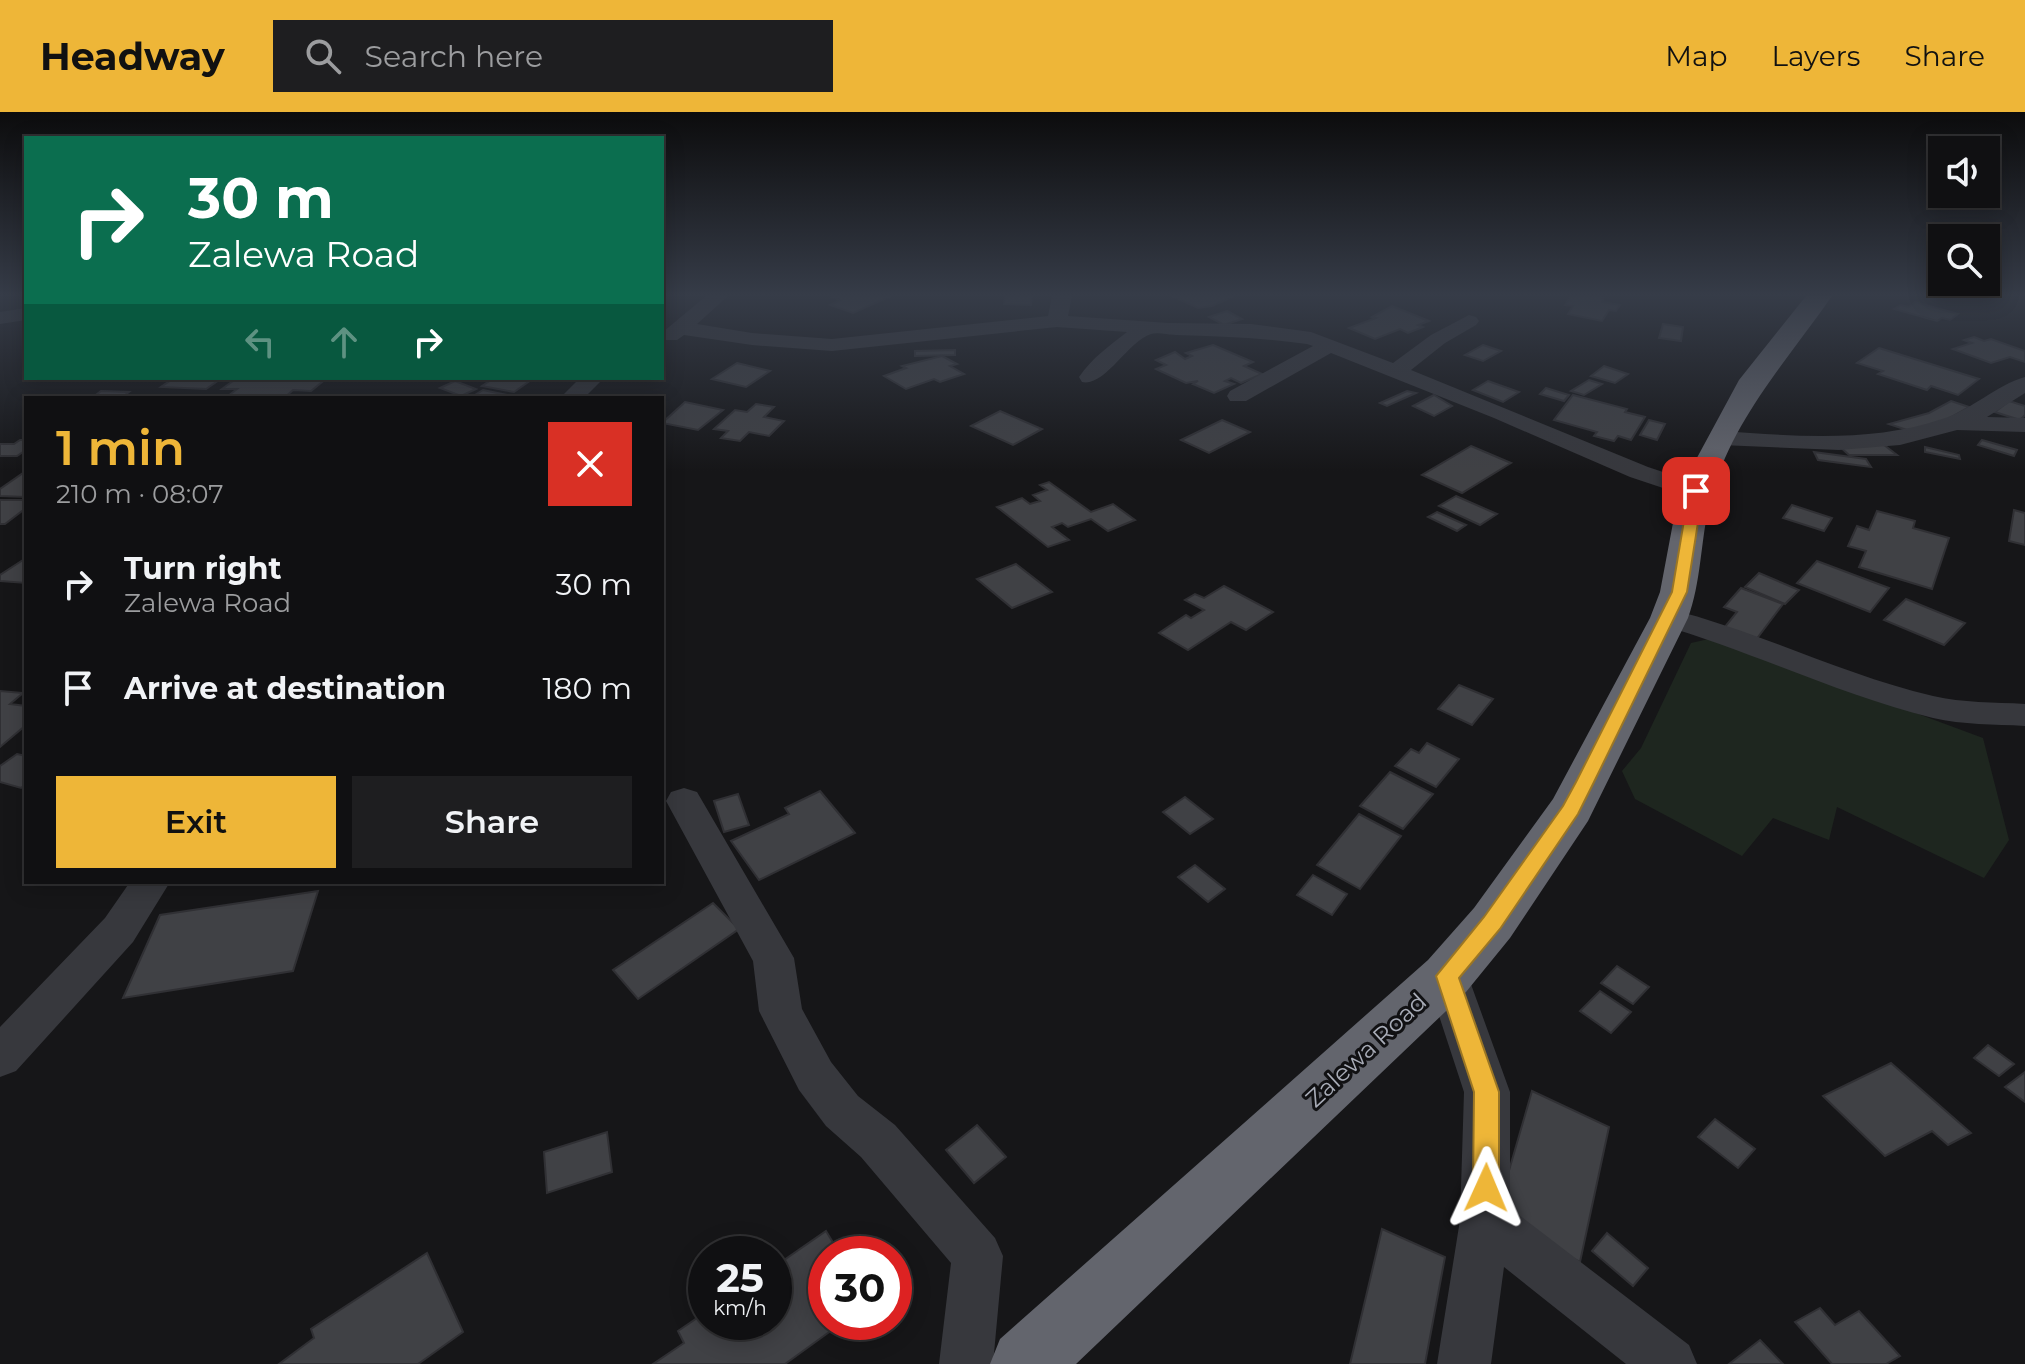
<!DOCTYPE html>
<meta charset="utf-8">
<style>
body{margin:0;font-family:Montserrat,sans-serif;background:#1e1e20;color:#f1f3f6;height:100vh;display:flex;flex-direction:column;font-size:30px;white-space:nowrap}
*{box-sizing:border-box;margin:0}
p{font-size:26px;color:#9c9d9f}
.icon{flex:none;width:44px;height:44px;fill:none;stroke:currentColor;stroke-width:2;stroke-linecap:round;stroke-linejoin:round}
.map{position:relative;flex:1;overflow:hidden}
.side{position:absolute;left:24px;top:284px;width:640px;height:488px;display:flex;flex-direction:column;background:#101012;border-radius:0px;box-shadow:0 4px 20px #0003,0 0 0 2px #303032}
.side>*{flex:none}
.banner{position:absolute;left:24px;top:24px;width:640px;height:244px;border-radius:0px;box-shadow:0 4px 20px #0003,0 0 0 2px #303032;background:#0b6e4f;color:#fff;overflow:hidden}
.controls{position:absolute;left:1928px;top:24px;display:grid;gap:16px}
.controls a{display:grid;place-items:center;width:72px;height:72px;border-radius:0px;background:#101012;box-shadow:0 4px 20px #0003,0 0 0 2px #303032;font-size:40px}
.speed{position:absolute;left:688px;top:1124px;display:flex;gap:16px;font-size:40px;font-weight:700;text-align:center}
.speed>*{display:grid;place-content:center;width:104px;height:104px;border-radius:50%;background:#101012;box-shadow:0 4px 20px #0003,0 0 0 2px #303032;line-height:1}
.speed small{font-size:20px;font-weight:400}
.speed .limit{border:12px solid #d22;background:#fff;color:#111}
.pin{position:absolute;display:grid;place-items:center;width:68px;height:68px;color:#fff;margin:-34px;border-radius:16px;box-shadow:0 4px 12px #0006}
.me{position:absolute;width:88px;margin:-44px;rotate:1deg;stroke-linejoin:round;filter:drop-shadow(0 0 6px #0008)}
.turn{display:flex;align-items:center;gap:28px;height:168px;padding:0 32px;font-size:36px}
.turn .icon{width:104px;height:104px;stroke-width:2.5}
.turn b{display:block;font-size:56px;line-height:68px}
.lanes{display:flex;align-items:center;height:76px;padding:0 32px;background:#0003;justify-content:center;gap:40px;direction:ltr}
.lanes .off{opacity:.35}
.round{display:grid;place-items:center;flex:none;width:84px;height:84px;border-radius:0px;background:#1e1e20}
.overview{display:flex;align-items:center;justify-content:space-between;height:136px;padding:0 32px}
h1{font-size:48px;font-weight:600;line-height:60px;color:#eeb638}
.cta{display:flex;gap:16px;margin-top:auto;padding:16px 32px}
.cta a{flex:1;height:92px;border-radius:0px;background:#eeb638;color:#111;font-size:32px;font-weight:600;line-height:92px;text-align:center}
.cta a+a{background:#1e1e20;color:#f1f3f6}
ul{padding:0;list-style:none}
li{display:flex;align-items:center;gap:24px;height:104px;padding:0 32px}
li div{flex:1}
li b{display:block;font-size:30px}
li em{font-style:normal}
header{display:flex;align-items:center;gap:48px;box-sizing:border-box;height:112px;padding:0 40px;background:#eeb638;color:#111}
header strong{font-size:38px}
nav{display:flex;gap:44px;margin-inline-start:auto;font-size:28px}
.search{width:560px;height:72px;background:#1e1e20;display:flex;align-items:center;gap:20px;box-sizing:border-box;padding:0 28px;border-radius:0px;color:#9c9d9f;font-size:30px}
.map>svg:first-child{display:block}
</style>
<header>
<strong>Headway</strong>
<div class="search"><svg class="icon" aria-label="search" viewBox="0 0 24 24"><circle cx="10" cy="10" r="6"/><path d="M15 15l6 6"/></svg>Search here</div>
<nav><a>Map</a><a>Layers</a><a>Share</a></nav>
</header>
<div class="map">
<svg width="2025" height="1252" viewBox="0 0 2025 1252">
<rect width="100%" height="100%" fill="#161618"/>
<!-- green -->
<polygon fill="#1e261f" points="1713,526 1983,626 2009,728 1984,766 1837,695 1829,728 1773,706 1742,744 1635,687 1622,659 1641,636 1691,531"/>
<!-- building -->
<g fill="#404145" stroke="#303034" stroke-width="2">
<polygon points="891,184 853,201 830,193 841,188 833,185 836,184"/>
<polygon points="1005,184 1032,184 1031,193 1004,192"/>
<polygon points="1172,184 1234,184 1212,194 1198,196"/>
<polygon points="1571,184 1594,184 1604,186 1602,190 1620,193 1616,199 1609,198 1602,209 1568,202 1573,194 1565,193"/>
<polygon points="1915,190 1958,202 1950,208 1942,206 1937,209 1894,197 1901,193 1909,195"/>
<polygon points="1392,194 1429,209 1418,213 1423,215 1408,221 1400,217 1375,227 1349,216 1376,206 1372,205"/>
<polygon points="1227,199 1242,207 1224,213 1209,205"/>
<polygon points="1663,212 1683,215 1681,229 1659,226"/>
<polygon points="1974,225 1984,229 1991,227 2025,239 2025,250 2010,245 1991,251 1953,237 1972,231 1964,228"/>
<polygon points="1213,233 1253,250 1244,254 1262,262 1241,271 1231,266 1225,269 1234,272 1214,281 1193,272 1198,269 1186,271 1156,257 1166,253 1156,248 1175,240 1185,247 1192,244 1186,241"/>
<polygon points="1483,233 1501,239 1483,249 1465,243"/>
<polygon points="1879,236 1979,267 1958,283 1931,274 1927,278 1878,262 1883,259 1857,251"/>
<polygon points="955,238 955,243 915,244 915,239"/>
<polygon points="942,244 957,252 950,254 964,262 940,270 934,267 906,277 884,264 906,256 902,254"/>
<polygon points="737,251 770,259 746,275 712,267"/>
<polygon points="1604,254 1628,262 1615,271 1591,264"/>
<polygon points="174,266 222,266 206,277 161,275"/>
<polygon points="237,266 287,267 327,266 311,279 293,278 284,286 228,284 237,277 222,277"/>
<polygon points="494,266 534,266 514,280 482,274"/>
<polygon points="1589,268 1602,272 1584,283 1571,279"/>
<polygon points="455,269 476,277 461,284 440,276"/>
<polygon points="1488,269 1519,280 1503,290 1473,278"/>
<polygon points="1546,276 1569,283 1564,289 1540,282"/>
<polygon points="483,278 507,283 470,286"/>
<polygon points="101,279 129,280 121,286 92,286"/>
<polygon points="1407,279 1416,281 1387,294 1380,291"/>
<polygon points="1434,283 1452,294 1434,304 1413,294"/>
<polygon points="1573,283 1627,297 1625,300 1645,305 1631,328 1618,324 1614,329 1594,324 1597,320 1554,308"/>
<polygon points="1951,289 1969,295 1946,308 1910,319 1889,312 1929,301"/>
<polygon points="2009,289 2025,294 2025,303 2020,308 1995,300"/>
<polygon points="685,290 723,298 698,318 662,311"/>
<polygon points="756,292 774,295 764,305 784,309 769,324 749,320 740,329 721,326 728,319 714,317 735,298 747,300"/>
<polygon points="1000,299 1042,317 1013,333 971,314"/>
<polygon points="1222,308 1250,320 1209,341 1181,328"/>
<polygon points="1649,308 1665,312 1657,328 1640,323"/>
<polygon points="20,328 26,328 26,338 17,344 0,344 0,332 14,332"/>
<polygon points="1982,328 2017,338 2014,344 1978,333"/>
<polygon points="1838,333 1884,333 1897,343 1849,343"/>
<polygon points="1471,334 1511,351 1462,381 1422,363"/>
<polygon points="1925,335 1959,343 1960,347 1925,340"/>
<polygon points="1814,340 1866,347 1871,355 1818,348"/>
<polygon points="26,359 26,385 0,384 0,377"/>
<polygon points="1049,370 1091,400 1113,392 1135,408 1108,419 1091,407 1068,415 1062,411 1052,415 1069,428 1048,435 997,395 1022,386 1030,392 1040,389 1033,383 1047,378 1040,373"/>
<polygon points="1456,384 1497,402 1480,413 1439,394"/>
<polygon points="0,388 26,388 26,396 5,412 0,412"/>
<polygon points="1792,393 1832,406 1824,419 1783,406"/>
<polygon points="2014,398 2025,401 2025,433 2009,429"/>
<polygon points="1877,399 1915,409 1913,416 1949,426 1932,477 1859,455 1866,439 1848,434 1857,414 1869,418"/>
<polygon points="1437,400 1466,413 1457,419 1428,405"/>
<polygon points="26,446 26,471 0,469 0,463"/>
<polygon points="1817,449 1889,476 1870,500 1797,471"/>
<polygon points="1016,452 1052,480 1012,496 977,467"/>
<polygon points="1759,461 1799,478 1785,492 1745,475"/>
<polygon points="1224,474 1273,500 1246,518 1231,510 1188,538 1159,521 1186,503 1191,506 1204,498 1185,488 1195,482 1204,486"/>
<polygon points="1741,476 1783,492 1755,529 1724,516 1737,500 1724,495"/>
<polygon points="1906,487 1965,511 1944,533 1884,508"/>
<polygon points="1459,573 1493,587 1472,613 1438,597"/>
<polygon points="0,579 23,581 10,592 26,594 26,613 0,635"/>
<polygon points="1427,631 1459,647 1436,675 1395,654 1411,637 1419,641"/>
<polygon points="17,642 26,644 26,672 21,676 0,670 0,654"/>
<polygon points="1390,660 1433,682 1403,717 1360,694"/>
<polygon points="820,679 855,721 759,768 731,729 789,702 785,696"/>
<polygon points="738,682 749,713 724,720 714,689"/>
<polygon points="1185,685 1213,707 1190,722 1163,700"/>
<polygon points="1359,702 1401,724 1360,777 1317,753"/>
<polygon points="1195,753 1225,777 1208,790 1178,765"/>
<polygon points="1313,763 1347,782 1332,803 1297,783"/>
<polygon points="318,779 293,859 123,886 160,803"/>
<polygon points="713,791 739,817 638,887 613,858"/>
<polygon points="1617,854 1649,875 1633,892 1601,871"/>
<polygon points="1600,879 1631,900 1611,921 1580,899"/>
<polygon points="1988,933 2014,952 1999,964 1974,946"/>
<polygon points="1891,951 1971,1021 1948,1033 1932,1019 1885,1044 1823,984"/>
<polygon points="2025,960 2025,990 2005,975"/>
<polygon points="1532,979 1609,1015 1580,1150 1495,1107"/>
<polygon points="1715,1007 1755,1037 1738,1056 1698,1025"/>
<polygon points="977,1013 1006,1045 974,1071 946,1038"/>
<polygon points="607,1020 612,1060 547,1081 544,1040"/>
<polygon points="1382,1117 1445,1145 1425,1252 1350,1252"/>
<polygon points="826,1119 840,1142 826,1142 826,1210 843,1210 785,1252 653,1252 684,1231 678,1219 706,1200 706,1210 774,1210 774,1155"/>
<polygon points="1607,1121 1648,1156 1633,1174 1592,1139"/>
<polygon points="427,1141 463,1220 418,1252 279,1252 314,1226 311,1217"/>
<polygon points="1820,1196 1835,1213 1859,1199 1900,1244 1886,1252 1832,1252 1795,1210"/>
<polygon points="1760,1228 1783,1252 1729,1252"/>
</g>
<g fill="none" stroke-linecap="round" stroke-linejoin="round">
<!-- street -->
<g fill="#37383d" fill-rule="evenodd">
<path d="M 706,184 L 728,184 L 697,212 L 752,221 L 832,227 L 1048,204 L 1052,184 L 1072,184 L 1068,204 L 1168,211 L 1251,212 L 1311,220 L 1393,251 L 1431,223 L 1469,203 L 1476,205 L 1479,209 L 1476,213 L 1445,231 L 1411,258 L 1648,355 L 1705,374 L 1709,379 L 1705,384 L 1696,387 L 1630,365 L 1494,306 L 1331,241 L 1246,289 L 1230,289 L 1227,284 L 1230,279 L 1313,234 L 1307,232 C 1263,226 1220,224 1176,223 C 1169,223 1157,220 1151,222 C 1127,230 1105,275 1082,270 L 1079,265 C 1092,246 1109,234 1127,220 L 1057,215 L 832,239 L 752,233 L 684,223 L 677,228 L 663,228 L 663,220 Z"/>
<polygon points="26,196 26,208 0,212 0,200"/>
<path d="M 2025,265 L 2025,281 L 1987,305 L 2025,306 L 2025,320 L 1957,318 L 1900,333 L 1839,338 L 1721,333 L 1712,331 L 1709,326 L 1712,321 L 1721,319 C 1794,324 1872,331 1942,307 C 1972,298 1996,273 2025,265 Z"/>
<polygon points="580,266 604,266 584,286 560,286"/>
<path d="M 1669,497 C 1759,519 1842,563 1933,584 C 1963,591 1994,590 2025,592 L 2025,614 C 1994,612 1963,613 1933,606 C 1839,583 1752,539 1658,512 L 1654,506 L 1658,500 Z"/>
<polygon points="684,676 697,680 794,846 802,897 831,950 858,984 895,1013 995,1126 1003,1144 993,1252 939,1252 951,1151 861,1045 826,1014 799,978 759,899 753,849 666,689 671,680"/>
<polygon points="130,770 170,770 133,830 16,959 0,965 0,915 105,806"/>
<polygon points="1447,846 1462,852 1468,864 1510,980 1510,1096 1689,1233 1697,1252 1626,1252 1504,1155 1491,1252 1437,1252 1460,1108 1464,980 1426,864 1432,852"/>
</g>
<!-- highway -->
<path fill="#63656d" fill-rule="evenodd" d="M 1806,184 L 1832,184 C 1789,246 1735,304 1713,379 C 1700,420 1703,465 1688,506 L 1588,709 L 1510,826 L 1466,880 L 1076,1252 L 990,1252 L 1000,1227 L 1428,848 L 1474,796 L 1553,687 L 1650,506 L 1660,480 L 1679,379 L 1739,268 Z"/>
</g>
<!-- sky -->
<linearGradient id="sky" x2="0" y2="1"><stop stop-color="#0c0c0d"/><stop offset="0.51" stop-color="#363c48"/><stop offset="1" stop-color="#363c48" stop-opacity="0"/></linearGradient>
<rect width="2025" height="359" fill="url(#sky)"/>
<!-- route -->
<polygon fill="#eeb638" stroke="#9b7624" stroke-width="2" points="1696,375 1703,379 1687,480 1594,670 1578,702 1500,817 1459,866 1499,980 1499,1076 1495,1085 1486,1089 1476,1085 1473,1076 1474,980 1436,864 1484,805 1563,694 1576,670 1672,480 1689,379"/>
<g text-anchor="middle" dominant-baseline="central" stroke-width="6" stroke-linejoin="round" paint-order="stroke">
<!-- street labels -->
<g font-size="24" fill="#a8acb7" stroke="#111113">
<text transform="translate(1366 938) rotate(-43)">Zalewa Road</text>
</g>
</g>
</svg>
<div class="controls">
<a><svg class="icon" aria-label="sound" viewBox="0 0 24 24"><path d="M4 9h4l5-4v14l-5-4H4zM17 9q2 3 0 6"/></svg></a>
<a><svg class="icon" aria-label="search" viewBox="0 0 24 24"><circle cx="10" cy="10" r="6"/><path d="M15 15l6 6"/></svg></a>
</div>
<div class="speed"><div>25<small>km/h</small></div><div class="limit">30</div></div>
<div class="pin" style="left:1696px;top:379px;background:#d93025"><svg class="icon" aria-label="arrive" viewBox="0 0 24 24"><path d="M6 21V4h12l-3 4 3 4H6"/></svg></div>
<svg class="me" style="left:1486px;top:1076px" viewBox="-20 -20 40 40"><path d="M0-17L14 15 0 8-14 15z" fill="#eeb638" stroke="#fff" stroke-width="4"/></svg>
<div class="banner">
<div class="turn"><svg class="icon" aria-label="right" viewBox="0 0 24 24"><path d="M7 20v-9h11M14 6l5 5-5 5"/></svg><div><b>30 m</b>Zalewa Road</div></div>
<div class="lanes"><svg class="icon off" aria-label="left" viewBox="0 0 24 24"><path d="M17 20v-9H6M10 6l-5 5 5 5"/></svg><svg class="icon off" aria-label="ahead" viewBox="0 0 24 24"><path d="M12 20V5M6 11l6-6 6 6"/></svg><svg class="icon" aria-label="right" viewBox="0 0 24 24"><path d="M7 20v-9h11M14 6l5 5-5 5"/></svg></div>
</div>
<section class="side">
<div class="overview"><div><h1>1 min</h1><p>210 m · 08:07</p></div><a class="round" style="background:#d93025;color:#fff"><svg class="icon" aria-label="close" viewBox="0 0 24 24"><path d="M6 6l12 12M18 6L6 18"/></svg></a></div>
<ul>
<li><svg class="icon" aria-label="right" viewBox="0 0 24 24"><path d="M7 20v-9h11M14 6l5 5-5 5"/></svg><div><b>Turn right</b><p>Zalewa Road</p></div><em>30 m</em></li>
<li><svg class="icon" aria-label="arrive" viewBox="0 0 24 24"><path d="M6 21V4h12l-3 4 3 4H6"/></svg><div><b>Arrive at destination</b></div><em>180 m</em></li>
</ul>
<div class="cta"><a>Exit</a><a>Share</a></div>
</section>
</div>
